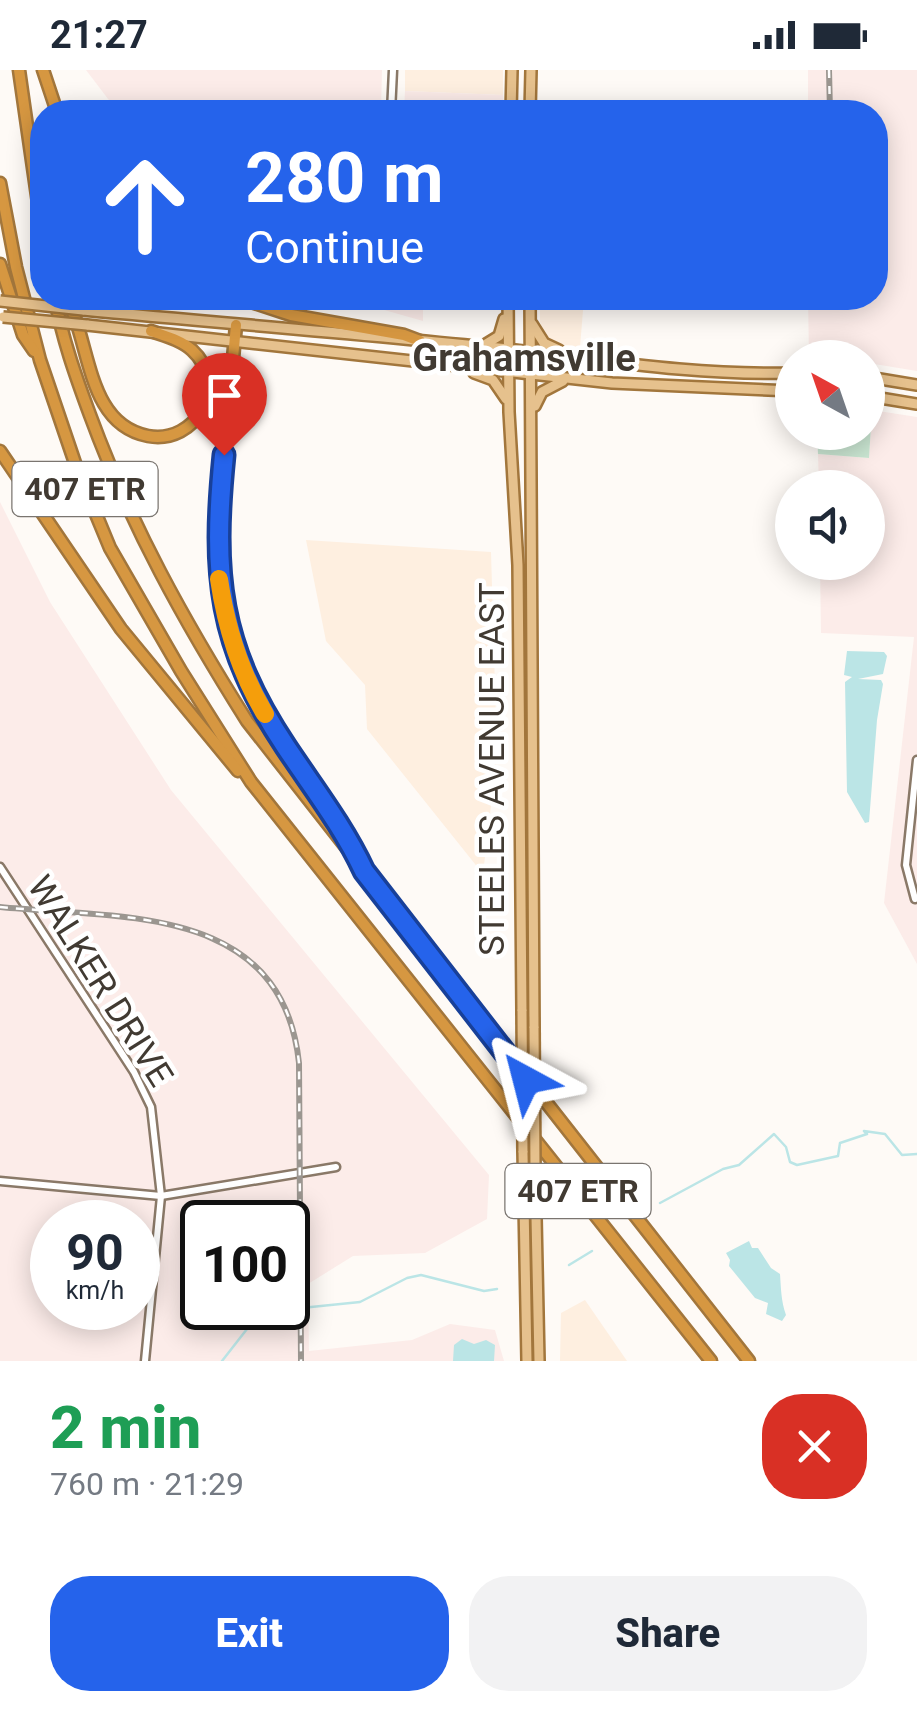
<!DOCTYPE html>
<meta charset="utf-8">
<style>
body{margin:0;font-family:Roboto,sans-serif;background:#f2f2f3;color:#1f2937;height:100vh;display:flex;flex-direction:column;font-size:38px;white-space:nowrap}
*{box-sizing:border-box;margin:0}
p{font-size:32px;color:#747a83}
.icon{flex:none;width:55px;height:55px;fill:none;stroke:currentColor;stroke-width:2;stroke-linecap:round;stroke-linejoin:round}
.map{position:relative;height:1291px;overflow:hidden}
.details{display:flex;flex-direction:column;background:#fff;flex:1}
.details>*{flex:none}
.hud{position:absolute;left:30px;top:30px;width:858px;height:210px;border-radius:40px;box-shadow:0 5px 25px #0003;background:#2563eb;color:#fff;overflow:hidden}
.needle{width:65px;rotate:320deg}
.fabs{position:absolute;left:775px;top:270px;display:grid;gap:20px}
.fabs a{display:grid;place-items:center;width:110px;height:110px;border-radius:50%;background:#fff;box-shadow:0 5px 25px #0003;font-size:50px}
.speed{position:absolute;left:30px;top:1130px;display:flex;gap:20px;font-size:50px;font-weight:700;text-align:center}
.speed>*{display:grid;place-content:center;width:130px;height:130px;border-radius:50%;background:#fff;box-shadow:0 5px 25px #0003;line-height:1}
.speed small{font-size:25px;font-weight:400}
.speed .limit{border:5px solid #111;border-radius:15px;background:#fff;color:#111}
.pin{position:absolute;display:grid;place-items:center;width:85px;height:85px;color:#fff;margin:-102px -42px;border-radius:50% 50% 50% 0;rotate:-45deg;box-shadow:0 0 10px #0007}
.pin .icon{rotate:45deg}
.me{position:absolute;width:110px;margin:-55px;rotate:322deg;stroke-linejoin:round;filter:drop-shadow(0 0 8px #0008)}
.turn{display:flex;align-items:center;gap:35px;height:210px;padding:0 50px;font-size:45px}
.turn .icon{width:130px;height:130px;stroke-width:2.5}
.turn b{display:block;font-size:70px;line-height:85px}
.round{display:grid;place-items:center;flex:none;width:105px;height:105px;border-radius:40px;background:#f2f2f3}
.overview{display:flex;align-items:center;justify-content:space-between;height:170px;padding:0 50px}
h1{font-size:60px;font-weight:800;line-height:75px;color:#1e9e55}
.action{display:flex;gap:20px;margin-top:auto;padding:20px 50px}
.action a{flex:1;height:115px;border-radius:40px;background:#2563eb;color:#fff;font-size:40px;font-weight:800;line-height:115px;text-align:center}
.action a+a{background:#f2f2f3;color:#1f2937}
.status{display:flex;justify-content:space-between;align-items:center;height:70px;padding:0 50px;background:#fff;direction:ltr}
.status svg{height:28px;fill:currentColor}
.map>svg:first-child{display:block}
</style>
<div class="status"><b>21:27</b><svg viewBox="0 0 49 12"><path d="M0 12V9h3v3zM5 12V6h3v6zM10 12V3h3v9zM15 12V0h3v12zM26 1h20v11H26zM47 4h2v5h-2z"/></svg></div>
<div class="map">
<svg width="917" height="1291" viewBox="0 0 917 1291">
<rect width="100%" height="100%" fill="#fefaf6"/>
<!-- built -->
<g fill="#feefe0">
<polygon points="405,0 503,0 503,25 405,21"/>
<polygon points="540,228 584,228 580,277 561,275 544,265 540,252"/>
<polygon points="306,470 491,482 497,685 483,804 367,659 365,615 326,571"/>
<polygon points="585,1230 627,1291 560,1291 561,1243"/>
</g>
<!-- industrial -->
<g fill="#fcece9" fill-rule="evenodd">
<polygon points="86,0 382,0 381,42 118,42"/>
<polygon points="808,0 917,0 917,301 868,293 868,288 809,287 808,228 875,228 875,42 808,42"/>
<polygon points="405,21 503,25 504,42 404,42"/>
<polygon points="342,228 423,228 423,251"/>
<polygon points="872,340 917,347 917,894 884,833 914,567 821,563 820,493 868,492 868,418 819,417 818,384 869,388"/>
<path d="M 0,432 L 50,532 L 171,720 L 489,1105 L 487,1149 L 425,1183 L 353,1186 L 308,1214 L 309,1281 L 412,1270 L 450,1254 L 495,1260 L 504,1291 L 0,1291 ZM 52,1152 L 138,1152 L 138,1238 L 52,1238 ZM 202,1152 L 288,1152 L 288,1238 L 202,1238 Z"/>
</g>
<!-- green -->
<polygon fill="#cae6d2" points="868,339 872,340 869,388 818,384 817,363 868,362"/>
<!-- water -->
<g fill="#bbe5e6">
<polygon points="847,581 884,582 887,586 883,604 858,609 881,610 883,614 877,650 869,752 865,753 847,722 845,612 852,607 844,605"/>
<path d="M 749,1171 L 752,1178 L 758,1178 L 771,1198 L 780,1204 C 781,1218 781,1231 786,1245 L 782,1251 L 766,1244 L 768,1233 L 755,1228 L 729,1196 L 730,1190 L 726,1183 Z"/>
<polygon points="462,1269 474,1274 486,1270 495,1275 494,1291 453,1291 454,1275"/>
</g>
<g fill="none" stroke-linecap="round" stroke-linejoin="round">
<!-- stream -->
<g stroke="#bbe5e6" stroke-width="2.5">
<polyline points="660,1133 723,1099 739,1095 774,1064 786,1077 790,1092 797,1095 838,1086 840,1073 867,1064 864,1061 885,1064 902,1085 917,1084"/>
<polyline points="569,1195 592,1181"/>
<polyline points="222,1291 247,1259 272,1241 360,1232 407,1208 421,1205 484,1221 497,1219"/>
</g>
<!-- minor casing -->
<g stroke="#8a7968" stroke-width="11">
<g id="minor">
<polyline points="391,42 393,0"/>
<polyline points="0,797 134,1002 151,1037 161,1126 145,1291"/>
<polyline points="915,829 906,795 917,690"/>
<polyline points="0,1111 161,1126 336,1097"/>
</g>
</g>
<!-- major casing -->
<g stroke="#a2763c" stroke-width="14">
<g id="major">
<polyline points="511,42 512,0"/>
<polyline points="530,42 531,0"/>
<polyline points="508,228 509,342 518,495 522,941"/>
<polyline points="530,228 534,958"/>
<path d="M 83,240 C 221,253 360,264 498,278 C 596,289 694,306 792,303"/>
<polyline points="532,254 544,273 559,280"/>
<polyline points="87,255 612,313 792,321"/>
<polyline points="486,274 499,266 504,249"/>
<polyline points="474,303 493,310 506,329"/>
<polyline points="868,307 917,315"/>
<polyline points="868,326 917,334"/>
<polyline points="535,336 542,322 563,311"/>
<polyline points="523,1081 527,1291"/>
<polyline points="535,1099 539,1291"/>
</g>
</g>
<!-- highway casing -->
<g stroke="#a2763c" stroke-width="15">
<g id="highway">
<polyline points="19,0 42,161"/>
<polyline points="43,0 57,42"/>
<polyline points="0,113 16,197 40,290 76,396 110,478 181,601 251,712 711,1291"/>
<polyline points="0,194 23,265 34,281"/>
<path d="M 55,228 C 62,268 76,307 90,345 C 130,454 185,553 247,651 L 749,1291"/>
<path d="M 66,228 C 91,270 85,354 148,366 C 196,375 230,315 192,280 C 181,270 165,266 151,261"/>
<polyline points="239,228 291,245 404,265 420,271"/>
<path d="M 236,255 C 232,300 228,346 223,392 C 218,443 212,495 224,545 C 243,627 300,697 347,764 L 357,786"/>
<polyline points="0,381 121,559 238,701"/>
</g>
</g>
<!-- minor -->
<use href="#minor" stroke="#fff" stroke-width="6"/>
<!-- major -->
<use href="#major" stroke="#e6c18d" stroke-width="9"/>
<!-- highway -->
<use href="#highway" stroke="#d69741" stroke-width="10"/>
<!-- rail casing -->
<g stroke="#9b9690" stroke-width="6">
<g id="rail">
<polyline points="829,0 830,42"/>
<path d="M 0,837 C 120,849 282,833 299,993 L 301,1291"/>
</g>
</g>
<!-- rail -->
<use href="#rail" stroke="#fff" stroke-width="2.5" stroke-dasharray="8" stroke-linecap="butt"/>
<!-- major-bridge casing -->
<g stroke="#a2763c" stroke-width="14" stroke-linecap="butt">
<g id="major-bridge">
<polyline points="0,231 83,240"/>
<polyline points="3,247 87,255"/>
<polyline points="522,941 523,1081"/>
<polyline points="534,958 535,1099"/>
</g>
</g>
<!-- major-bridge -->
<use href="#major-bridge" stroke="#e6c18d" stroke-width="9"/>
</g>
<g fill="none" stroke-linecap="round" stroke-linejoin="round">
<!-- route casing -->
<g stroke="#184099" stroke-width="25">
<path id="route" d="M 224,385 C 212,504 218,575 286,677 C 314,719 343,756 364,801 L 526,1010"/>
</g>
<!-- route -->
<use href="#route" stroke="#2563eb" stroke-width="18"/>
<!-- slow -->
<path stroke="#f59e0b" stroke-width="18" d="M 219,509 C 226,557 240,602 265,644"/>
</g>
<g text-anchor="middle" dominant-baseline="central" stroke-width="9" stroke-linejoin="round" paint-order="stroke">
<!-- shield labels -->
<g fill="#fff" stroke="#7a7570" stroke-width="2.5">
<rect x="12.5" y="392" width="145" height="54" rx="8"/>
<rect x="505.5" y="1094" width="145" height="54" rx="8"/>
</g>
<g font-size="32" font-weight="bold" fill="#413a32">
<text x="85" y="419">407 ETR</text>
<text x="578" y="1121">407 ETR</text>
</g>
<!-- street labels -->
<g font-size="35" fill="#413a32" stroke="#fff">
<text transform="translate(492 699) rotate(-90)">STEELES AVENUE EAST</text>
<text transform="translate(100 911) rotate(58)">WALKER DRIVE</text>
</g>
<!-- neighbourhood labels -->
<g font-size="38" font-weight="bold" fill="#413a32" stroke="#fff">
<text x="524" y="288">Grahamsville</text>
</g>
</g>
</svg>
<div class="fabs">
<a><svg class="needle" viewBox="-14 -14 28 28"><path d="M0-13l5 13h-10z" fill="#e53935"/><path d="M0 13l5-13h-10z" fill="#747a83"/></svg></a>
<a><svg class="icon" aria-label="sound" viewBox="0 0 24 24"><path d="M4 9h4l5-4v14l-5-4H4zM17 9q2 3 0 6"/></svg></a>
</div>
<div class="speed"><div>90<small>km/h</small></div><div class="limit">100</div></div>
<div class="pin" style="left:224px;top:385px;background:#d93025"><svg class="icon" aria-label="arrive" viewBox="0 0 24 24"><path d="M6 21V4h12l-3 4 3 4H6"/></svg></div>
<svg class="me" style="left:526px;top:1010px" viewBox="-20 -20 40 40"><path d="M0-17L14 15 0 8-14 15z" fill="#2563eb" stroke="#fff" stroke-width="4"/></svg>
<div class="hud">
<div class="turn"><svg class="icon" aria-label="ahead" viewBox="0 0 24 24"><path d="M12 20V5M6 11l6-6 6 6"/></svg><div><b>280 m</b>Continue</div></div>
</div>
</div>
<section class="details">
<div class="overview"><div><h1>2 min</h1><p>760 m · 21:29</p></div><a class="round" style="background:#d93025;color:#fff"><svg class="icon" aria-label="close" viewBox="0 0 24 24"><path d="M6 6l12 12M18 6L6 18"/></svg></a></div>
<div class="action"><a>Exit</a><a>Share</a></div>
</section>
